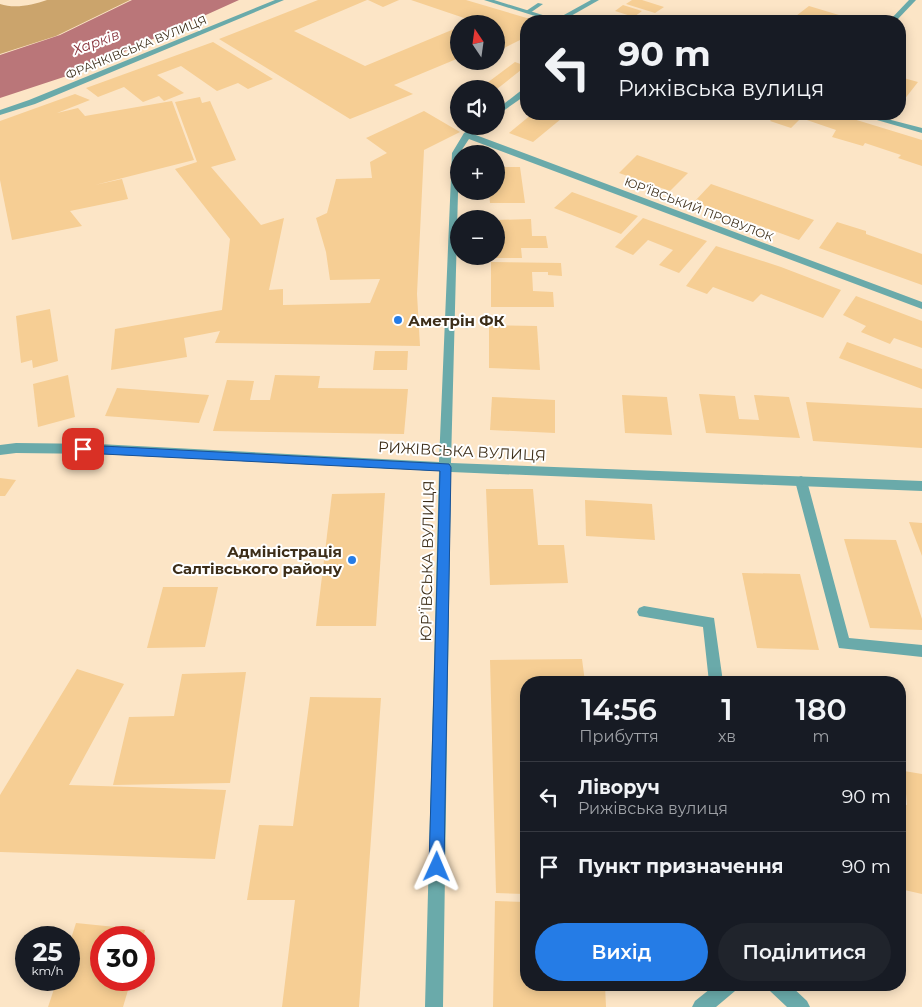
<!DOCTYPE html>
<html lang="uk">
<meta charset="utf-8">
<style>
body{margin:0;font-family:Montserrat,sans-serif;background:#20242c;color:#f1f3f6;height:100vh;display:flex;flex-direction:column;font-size:19px;white-space:nowrap}
*{box-sizing:border-box;margin:0}
p{font-size:16px;color:#9ea1a6}
.icon{flex:none;width:28px;height:28px;fill:none;stroke:currentColor;stroke-width:2;stroke-linecap:round;stroke-linejoin:round}
.map{position:relative;flex:1;overflow:hidden}
.details{position:absolute;left:520px;top:676px;width:386px;height:315px;display:flex;flex-direction:column;background:#171b24;border-radius:20px;box-shadow:0 2px 12px #0003}
.details>*{flex:none}
.banner{position:absolute;left:520px;top:15px;width:386px;height:105px;border-radius:20px;box-shadow:0 2px 12px #0003;background:#171b24;color:#f1f3f6;overflow:hidden}
.needle{width:32px;rotate:347deg}
.fabs{position:absolute;left:450px;top:15px;display:grid;gap:10px}
.fabs a{display:grid;place-items:center;width:55px;height:55px;border-radius:50%;background:#171b24;box-shadow:0 2px 12px #0003;font-size:25px}
.speed{position:absolute;left:15px;top:926px;display:flex;gap:10px;font-size:25px;font-weight:700;text-align:center}
.speed>*{display:grid;place-content:center;width:65px;height:65px;border-radius:50%;background:#171b24;box-shadow:0 2px 12px #0003;line-height:1}
.speed small{font-size:12px;font-weight:400}
.speed .limit{border:8px solid #d22;background:#fff;color:#111}
.pin{position:absolute;display:grid;place-items:center;width:42px;height:42px;color:#fff;margin:-21px;border-radius:10px;box-shadow:0 2px 8px #0006}
.me{position:absolute;width:55px;margin:-28px;rotate:1deg;stroke-linejoin:round;filter:drop-shadow(0 0 4px #0008)}
.turn{display:flex;align-items:center;gap:18px;height:105px;padding:0 15px;font-size:22px}
.turn .icon{width:65px;height:65px;stroke-width:2.5}
.turn b{display:block;font-size:35px;line-height:42px}
.eta{display:flex;justify-content:space-evenly;align-items:center;height:85px;text-align:center}
.eta b{font-size:30px;font-weight:600;line-height:35px}
.primary-button{display:flex;gap:10px;margin-top:auto;padding:10px 15px}
.primary-button a{flex:1;height:58px;border-radius:30px;background:#257ce6;color:#fff;font-size:20px;font-weight:600;line-height:58px;text-align:center}
.primary-button a+a{background:#20242c;color:#f1f3f6}
ul{padding:0;list-style:none}
li{display:flex;align-items:center;gap:15px;height:70px;padding:0 15px;border-top:1px solid #363941}
li div{flex:1}
li b{display:block;font-size:19px}
li em{font-style:normal}
.map>svg:first-child{display:block}
</style>
<div class="map">
<svg width="922" height="1007" viewBox="0 0 922 1007">
<rect width="100%" height="100%" fill="#fce5c6"/>
<!-- forest -->
<path fill="#cba46c" d="M 47,0 L 130,0 L 56,36 L 0,54 L 0,4 C 15,9 32,5 47,0 Z"/>
<!-- water -->
<polygon fill="#ba7679" points="132,0 239,0 82,71 0,98 0,55 60,35"/>
<!-- building -->
<g fill="#f6ce94">
<polygon points="318,0 367,0 294,31 365,66 459,27 459,58 394,85 413,94 350,119 219,39"/>
<polygon points="368,0 399,0 383,7"/>
<polygon points="411,0 466,0 537,21 526,21 526,37 500,50 496,48 496,24 466,24 473,21"/>
<polygon points="632,0 642,0 664,7 655,13 626,4"/>
<polygon points="623,5 642,11 634,17 615,11"/>
<polygon points="809,6 859,21 800,21 792,19"/>
<polygon points="213,42 273,79 248,89 238,83 217,91 181,66 157,75 184,93 164,101 159,96 143,102 124,87 98,97 86,88"/>
<polygon points="515,62 526,66 497,89 479,89"/>
<polygon points="900,77 918,82 900,105"/>
<polygon points="75,94 90,100 57,113 78,108 85,116 172,101 194,160 95,185 122,179 128,199 70,211 82,226 12,240 0,180 0,121"/>
<polygon points="200,97 202,103 210,101 236,160 211,167 261,225 284,218 269,290 283,289 283,305 370,303 380,279 330,280 326,252 316,218 327,213 336,179 372,178 370,162 387,153 366,138 424,111 460,132 424,150 417,294 420,346 215,343 220,331 184,338 187,357 111,370 115,329 222,310 230,239 175,169 197,162 175,102"/>
<polygon points="532,114 567,114 533,142 509,133"/>
<polygon points="776,114 837,114 922,140 922,166 898,158 901,155 865,143 863,146 832,137 836,130 801,118 791,128 770,121"/>
<polygon points="637,155 688,173 670,191 619,173"/>
<polygon points="496,167 520,167 525,203 490,203 489,191 496,191"/>
<polygon points="711,184 760,201 814,220 799,240 694,202"/>
<polygon points="572,192 638,216 621,234 554,208"/>
<polygon points="643,218 707,241 679,273 659,265 673,250 648,240 633,255 615,247"/>
<polygon points="531,219 532,236 546,236 548,248 521,248 522,258 489,258 489,256 496,256 496,220"/>
<polygon points="837,222 866,231 866,234 922,254 922,285 819,248"/>
<polygon points="716,246 781,267 841,290 823,318 761,294 753,302 713,287 707,294 686,286"/>
<polygon points="491,262 561,263 562,276 548,275 548,272 532,272 533,291 553,292 554,307 491,307"/>
<polygon points="856,296 922,321 922,348 894,338 890,344 861,332 866,326 843,315"/>
<polygon points="50,309 58,361 33,368 32,360 21,363 16,316"/>
<polygon points="489,325 537,326 540,370 489,368"/>
<polygon points="847,342 922,369 922,389 839,358"/>
<polygon points="375,351 408,351 407,370 373,370"/>
<polygon points="68,375 75,417 38,427 33,384"/>
<polygon points="275,375 320,376 318,388 408,389 404,434 213,431 227,380 254,381 250,400 270,400"/>
<polygon points="117,388 209,395 199,423 105,416"/>
<polygon points="699,394 735,396 739,419 759,420 754,395 789,397 800,438 706,433"/>
<polygon points="622,395 667,397 672,435 625,433"/>
<polygon points="492,397 555,400 555,433 490,430"/>
<polygon points="806,402 922,408 922,448 813,441"/>
<polygon points="0,478 16,480 5,496 0,496"/>
<polygon points="486,489 533,489 538,545 564,545 568,583 490,585"/>
<polygon points="385,493 376,626 316,626 332,494"/>
<polygon points="585,500 652,504 655,540 586,536"/>
<polygon points="909,522 922,523 922,556"/>
<polygon points="844,539 896,540 922,619 922,630 870,628"/>
<polygon points="742,573 800,574 819,650 757,648"/>
<polygon points="163,587 218,587 205,647 147,648"/>
<polygon points="582,659 585,682 526,682 526,894 496,893 490,660"/>
<polygon points="77,669 124,684 69,785 226,790 215,859 0,852 0,795"/>
<polygon points="246,672 230,783 113,785 129,717 174,716 182,674"/>
<polygon points="310,697 381,698 359,1007 282,1007 295,900 247,900 259,825 293,826"/>
<polygon points="904,771 922,774 922,894 900,889 900,803 907,805"/>
<polygon points="495,901 526,902 526,985 605,985 606,1007 493,1007"/>
<polygon points="76,923 145,930 143,938 101,938 101,980 131,980 123,1007 48,1007 57,980 69,980 69,945"/>
</g>
<g fill="none" stroke-linecap="round" stroke-linejoin="round">
<!-- service -->
<g fill="#6aaaaa" fill-rule="evenodd">
<polygon points="591,0 599,0 562,21 553,21"/>
<polygon points="538,3 543,4 530,13 526,13 526,11"/>
<polygon points="801,476 805,478 807,481 849,638 922,645 922,657 839,648 795,481 797,478"/>
<polygon points="644,606 714,618 723,682 709,682 703,627 639,616 637,612 639,608"/>
<polygon points="715,985 738,985 735,991 716,1007 692,1007 695,1001"/>
<polygon points="767,985 790,985 807,1001 810,1007 787,1007 770,991"/>
</g>
<!-- minor -->
<g fill="#6aaaaa" fill-rule="evenodd">
<polygon points="275,0 284,0 35,104 0,115 0,110 29,100"/>
<polygon points="484,0 494,0 562,21 551,21"/>
<polygon points="909,0 916,0 896,21 889,21"/>
<polygon points="523,89 526,89 526,95 496,116 496,110"/>
<polygon points="856,114 868,114 922,128 922,133"/>
<polygon points="474,126 484,126 473,134 922,302 922,309 469,139 459,154 451,463 922,481 922,491 451,472 443,1007 425,1007 439,471 99,454 16,453 0,455 0,445 16,443 99,444 439,462 452,153 464,133"/>
</g>
</g>
<!-- route -->
<polygon fill="#257ce6" stroke="#185196" points="83,445 449,464 451,467 444,867 442,872 437,875 431,872 429,867 440,471 83,453 77,449"/>
<!-- markers -->
<g fill="#257ce6" stroke="#fff" stroke-width="2">
<circle cx="398" cy="320" r="5"/>
<circle cx="352" cy="560" r="5"/>
</g>
<g text-anchor="middle" dominant-baseline="central" stroke-width="4" stroke-linejoin="round" paint-order="stroke">
<!-- far-street labels -->
<g font-size="12" fill="#3d2e19" stroke="#fff">
<text transform="translate(136 47) rotate(-22)">ФРАНКІВСЬКА ВУЛИЦЯ</text>
<text transform="translate(699 209) rotate(21)">ЮР’ЇВСЬКИЙ ПРОВУЛОК</text>
</g>
<!-- far-water labels -->
<g font-size="14" font-style="italic" fill="#8a353e" stroke="#fff">
<text transform="translate(96 42) rotate(-20)">Харків</text>
</g>
<!-- poi labels -->
<g font-size="15" font-weight="bold" fill="#3d2e19" stroke="#fff" text-anchor="start">
<text x="408" y="320">Аметрін ФК</text>
<text x="342" y="551" text-anchor="end">Адміністрація<tspan x="342" dy="17">Салтівського району</tspan></text>
</g>
<!-- street labels -->
<g font-size="15" fill="#3d2e19" stroke="#fff">
<text transform="translate(462 451) rotate(3)">РИЖІВСЬКА ВУЛИЦЯ</text>
<text transform="translate(427 561) rotate(-89)">ЮР’ЇВСЬКА ВУЛИЦЯ</text>
</g>
</g>
</svg>
<div class="fabs">
<a><svg class="needle" viewBox="-14 -14 28 28"><path d="M0-13l5 13h-10z" fill="#e53935"/><path d="M0 13l5-13h-10z" fill="#9ea1a6"/></svg></a>
<a><svg class="icon" aria-label="sound" viewBox="0 0 24 24"><path d="M4 9h4l5-4v14l-5-4H4zM17 9q2 3 0 6"/></svg></a>
<a>+</a>
<a>−</a>
</div>
<div class="speed"><div>25<small>km/h</small></div><div class="limit">30</div></div>
<div class="pin" style="left:83px;top:449px;background:#d93025"><svg class="icon" aria-label="arrive" viewBox="0 0 24 24"><path d="M6 21V4h12l-3 4 3 4H6"/></svg></div>
<svg class="me" style="left:437px;top:867px" viewBox="-20 -20 40 40"><path d="M0-17L14 15 0 8-14 15z" fill="#257ce6" stroke="#fff" stroke-width="4"/></svg>
<div class="banner">
<div class="turn"><svg class="icon" aria-label="left" viewBox="0 0 24 24"><path d="M17 20v-9H6M10 6l-5 5 5 5"/></svg><div><b>90 m</b>Рижівська вулиця</div></div>
</div>
<section class="details">
<div class="eta">
<div><b>14:56</b><p>Прибуття</p></div>
<div><b>1</b><p>хв</p></div>
<div><b>180</b><p>m</p></div>
</div>
<ul>
<li><svg class="icon" aria-label="left" viewBox="0 0 24 24"><path d="M17 20v-9H6M10 6l-5 5 5 5"/></svg><div><b>Ліворуч</b><p>Рижівська вулиця</p></div><em>90 m</em></li>
<li><svg class="icon" aria-label="arrive" viewBox="0 0 24 24"><path d="M6 21V4h12l-3 4 3 4H6"/></svg><div><b>Пункт призначення</b></div><em>90 m</em></li>
</ul>
<div class="primary-button"><a>Вихід</a><a>Поділитися</a></div>
</section>
</div>
